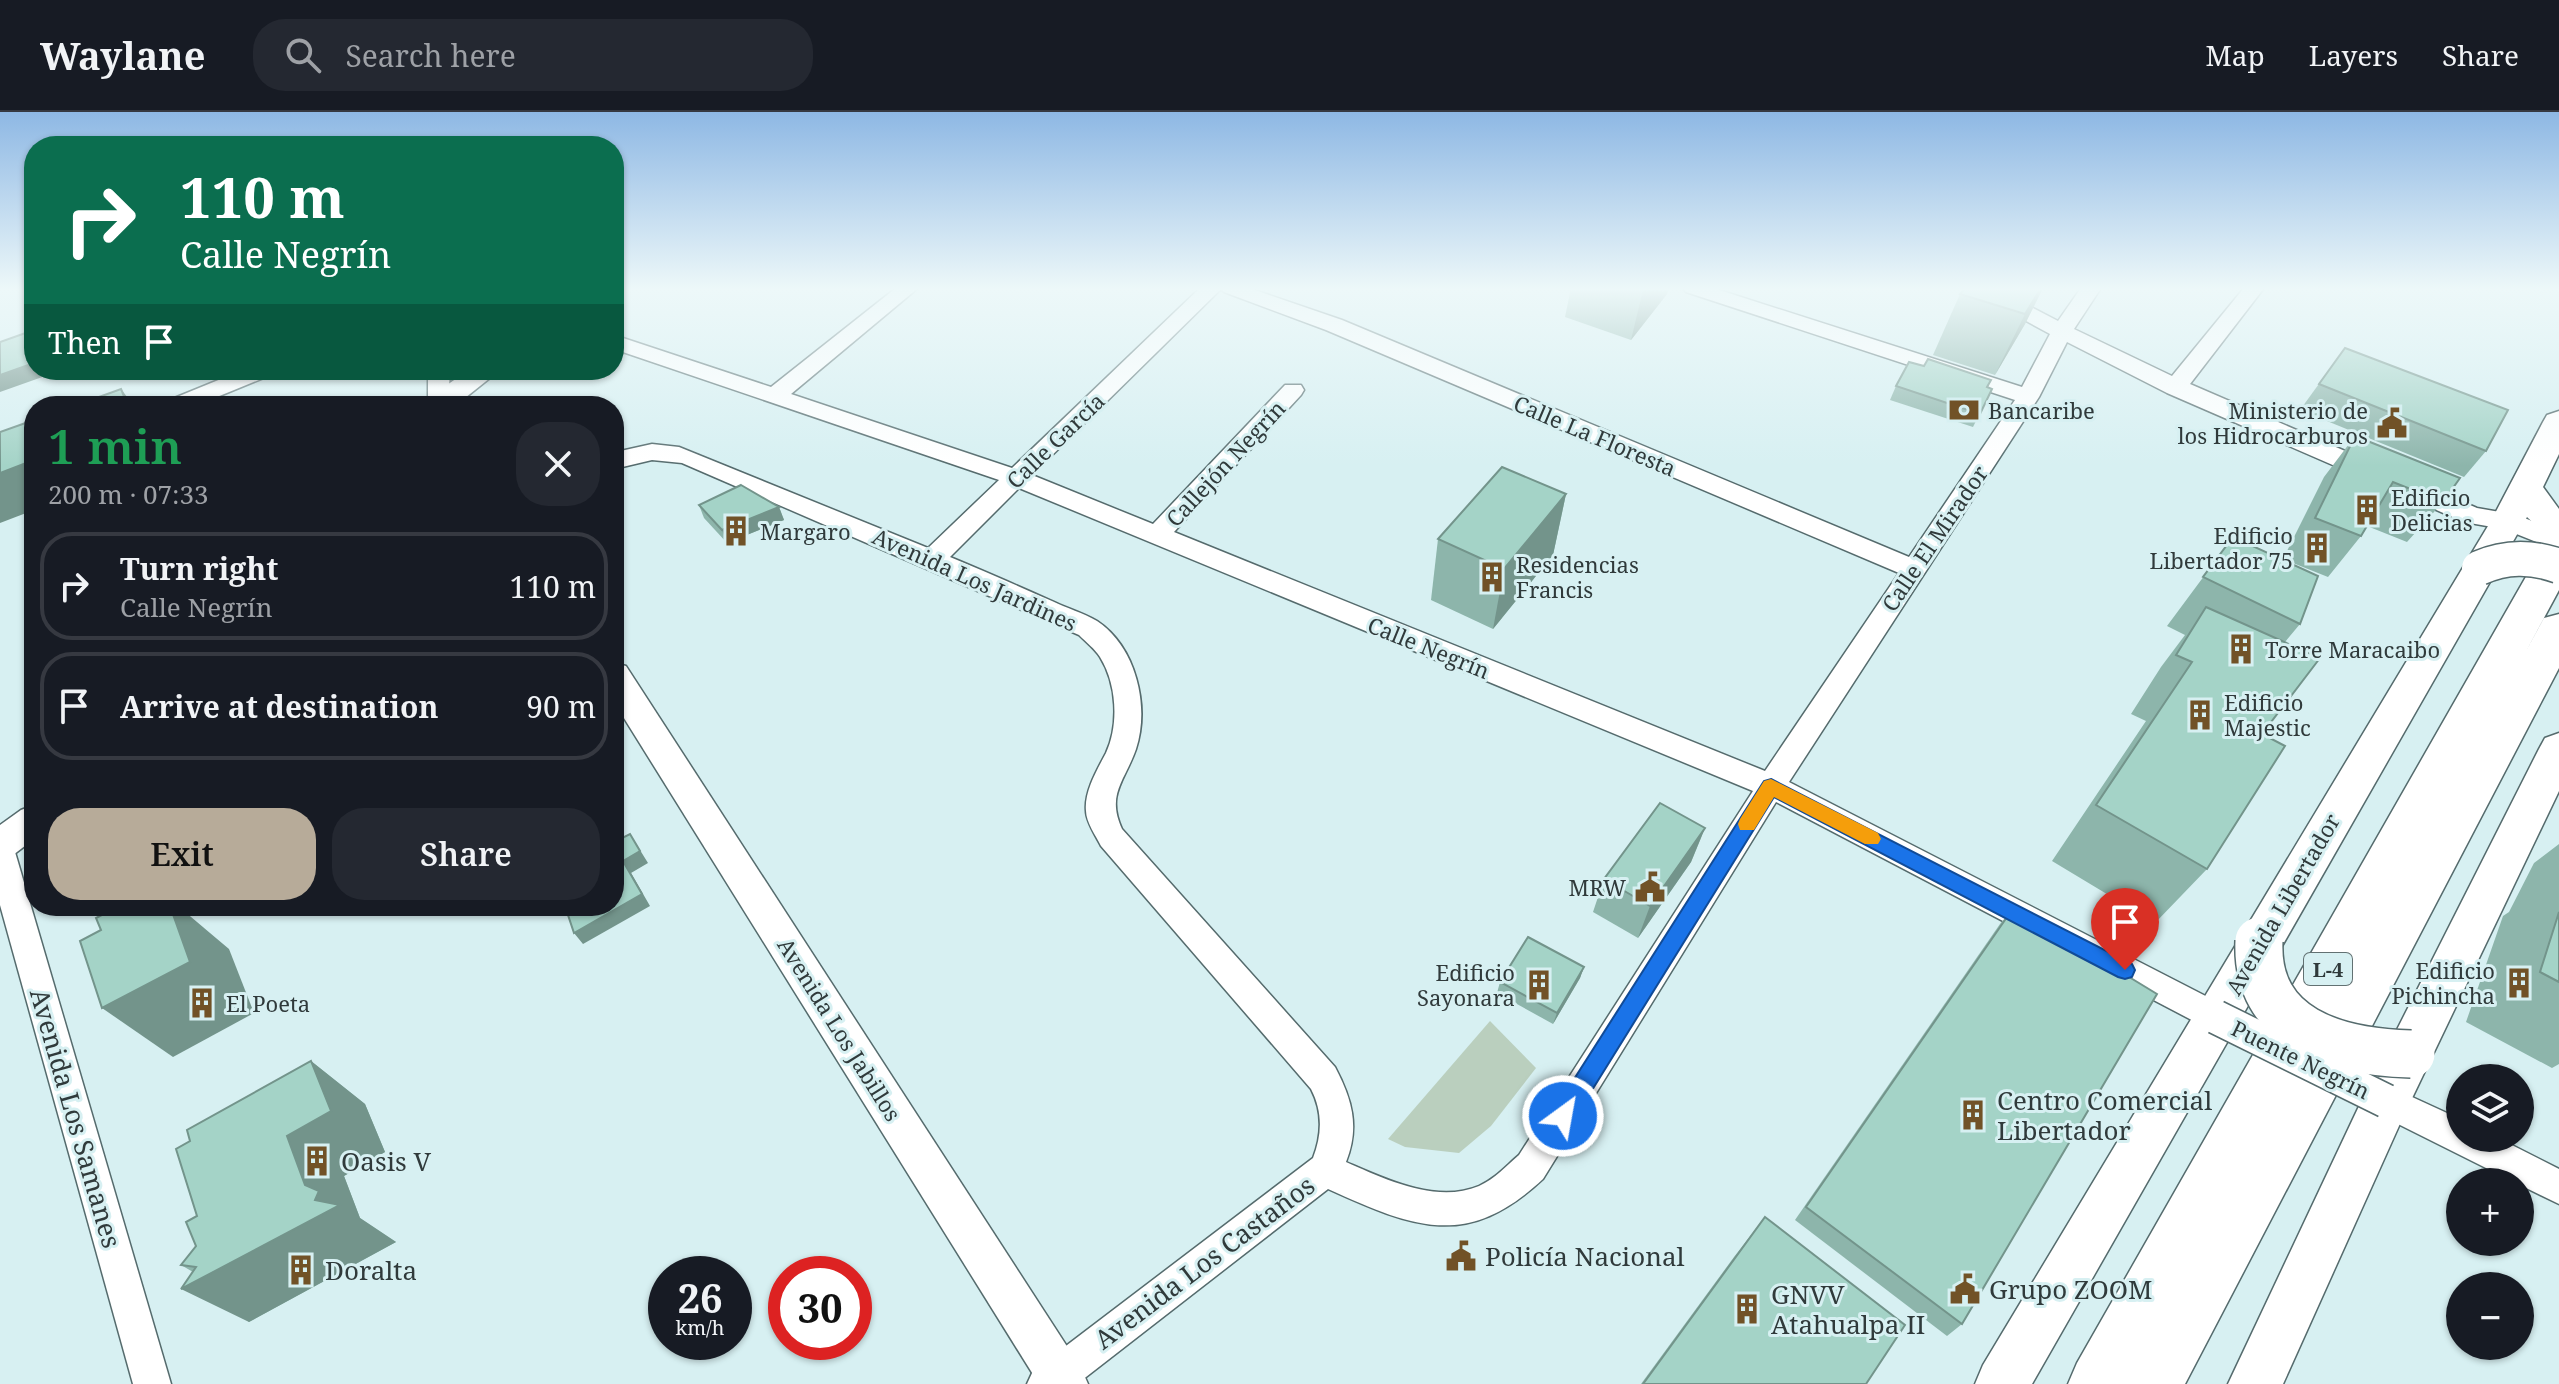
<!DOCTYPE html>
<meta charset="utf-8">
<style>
body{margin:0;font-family:"Noto Serif",serif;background:#242831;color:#f1f3f6;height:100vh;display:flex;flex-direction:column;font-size:30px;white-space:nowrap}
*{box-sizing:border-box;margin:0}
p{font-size:26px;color:#9ea1a6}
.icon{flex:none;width:44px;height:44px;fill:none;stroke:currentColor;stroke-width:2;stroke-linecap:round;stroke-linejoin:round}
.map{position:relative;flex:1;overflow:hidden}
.side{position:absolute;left:24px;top:284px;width:600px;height:520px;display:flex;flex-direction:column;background:#171b24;border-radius:32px;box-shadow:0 2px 6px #0004}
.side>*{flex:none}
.top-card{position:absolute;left:24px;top:24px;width:600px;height:244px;border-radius:32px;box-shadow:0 2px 6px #0004;background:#0b6e4f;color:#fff;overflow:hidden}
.tools{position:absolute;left:2446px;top:952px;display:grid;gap:16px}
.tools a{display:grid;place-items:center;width:88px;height:88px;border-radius:50%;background:#171b24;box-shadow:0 2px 6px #0004;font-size:40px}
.speed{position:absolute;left:648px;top:1144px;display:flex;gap:16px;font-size:40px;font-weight:700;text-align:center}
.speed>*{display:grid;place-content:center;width:104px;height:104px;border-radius:50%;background:#171b24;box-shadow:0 2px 6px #0004;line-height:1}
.speed small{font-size:20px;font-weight:400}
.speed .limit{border:12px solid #d22;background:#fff;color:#111}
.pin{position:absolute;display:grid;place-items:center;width:68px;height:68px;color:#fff;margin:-82px -34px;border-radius:50% 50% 50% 0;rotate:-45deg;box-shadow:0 0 8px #0007}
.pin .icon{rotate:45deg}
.me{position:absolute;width:88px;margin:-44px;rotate:32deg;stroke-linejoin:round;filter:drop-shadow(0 0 6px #0008)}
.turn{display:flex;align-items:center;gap:28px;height:168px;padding:0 24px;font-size:36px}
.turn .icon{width:104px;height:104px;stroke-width:2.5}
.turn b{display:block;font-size:56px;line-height:68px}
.then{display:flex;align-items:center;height:76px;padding:0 24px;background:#0003;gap:16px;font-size:30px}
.round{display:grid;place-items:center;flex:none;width:84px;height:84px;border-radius:32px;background:#242831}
.headline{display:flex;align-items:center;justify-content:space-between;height:136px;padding:0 24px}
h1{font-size:48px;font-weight:600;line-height:60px;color:#1e9e55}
.primary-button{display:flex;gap:16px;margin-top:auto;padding:16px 24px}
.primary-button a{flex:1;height:92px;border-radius:32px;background:#b7ab99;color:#111;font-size:32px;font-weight:600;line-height:92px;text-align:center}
.primary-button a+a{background:#242831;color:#f1f3f6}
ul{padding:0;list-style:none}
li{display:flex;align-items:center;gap:24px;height:108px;margin:0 16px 12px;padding:0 8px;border:4px solid #363941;border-radius:32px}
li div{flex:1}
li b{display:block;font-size:30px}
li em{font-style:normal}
header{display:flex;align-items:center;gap:48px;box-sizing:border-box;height:112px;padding:0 40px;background:#171b24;border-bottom:2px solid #363941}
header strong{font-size:38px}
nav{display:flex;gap:44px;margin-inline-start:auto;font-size:28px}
.search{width:560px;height:72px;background:#242831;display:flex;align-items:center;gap:20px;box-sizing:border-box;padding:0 28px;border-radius:32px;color:#9ea1a6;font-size:30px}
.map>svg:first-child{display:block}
</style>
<header>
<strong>Waylane</strong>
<div class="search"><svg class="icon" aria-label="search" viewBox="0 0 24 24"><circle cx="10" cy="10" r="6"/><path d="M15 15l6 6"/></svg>Search here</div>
<nav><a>Map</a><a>Layers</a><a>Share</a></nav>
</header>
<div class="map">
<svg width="2559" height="1272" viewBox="0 0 2559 1272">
<rect width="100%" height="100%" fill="#d7f0f2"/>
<!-- green -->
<polygon fill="#bacfbe" points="1490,909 1536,956 1491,1014 1459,1041 1405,1035 1388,1027"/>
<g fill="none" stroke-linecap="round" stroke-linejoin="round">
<!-- minor casing -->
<g stroke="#556b6d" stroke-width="3">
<g id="minor">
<path d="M 896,176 L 918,176 L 791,282 L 1012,356 L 1200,176 L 1249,176 L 1342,208 L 1909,445 L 2015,288 L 1686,180 L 1683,176 L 1713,176 L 2022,275 L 2050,222 L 1973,180 L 1970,176 L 1995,176 L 2058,209 L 2081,176 L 2101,176 L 2074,217 L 2172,264 L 2244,176 L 2264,176 L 2190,272 L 2477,396 L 2517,403 L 2559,420 L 2559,439 L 2504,417 L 2464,410 L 2167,281 L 2067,230 L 2039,285 L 1789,670 L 2227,895 L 2232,905 L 2227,915 L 2216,920 L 2205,915 L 1776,690 L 1543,1067 C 1467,1138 1414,1116 1328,1077 L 1077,1272 L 1027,1272 L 1033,1259 L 1313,1046 C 1322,1023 1323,1000 1311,977 L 1101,734 C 1096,724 1086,710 1086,699 C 1084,680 1097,658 1106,641 C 1119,613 1117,572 1100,545 C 1095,537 1086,530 1079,523 L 682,351 L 652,348 L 614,357 L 616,340 L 652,332 L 679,335 L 928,436 L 999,368 L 614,237 L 614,223 L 771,275 ZM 1221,177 L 1224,180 L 1326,218 L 1899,461 L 1765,659 L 1174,420 L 1301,283 L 1304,278 L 1301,273 L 1285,273 L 1153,412 L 1032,363 ZM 1019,376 L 1753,679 L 1519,1043 C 1506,1054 1495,1067 1479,1074 C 1436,1092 1385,1067 1346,1050 C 1360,1015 1352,987 1335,955 L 1122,717 C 1106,682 1125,669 1136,637 C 1150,594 1136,535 1097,509 C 1084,501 1066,496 1052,489 C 1018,474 984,459 950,445 Z"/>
<polygon points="243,258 274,258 271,263 195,294 164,294 167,289"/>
<polygon points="428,258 450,258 448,294 430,294 428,291"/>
<polygon points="0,728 10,731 15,740 171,1272 133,1272 0,793"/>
<polygon points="2386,973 2460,1007 2460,1026 2498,1026 2559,1057 2559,1092 2520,1073 2520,1070 2514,1070 2374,1000 2369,989 2374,978"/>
</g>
</g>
<!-- tertiary casing -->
<g stroke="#556b6d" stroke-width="3">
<g id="tertiary">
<polygon points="469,258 500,258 455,294 427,294 425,291 429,285"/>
<polygon points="614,551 626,554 1081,1256 1088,1272 1039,1272 614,590"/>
<polygon points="34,693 34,727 13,743 0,747 0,713 21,698"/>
</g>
</g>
<!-- secondary casing -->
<g stroke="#556b6d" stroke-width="3">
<g id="secondary">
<polygon points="2559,299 2559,342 2543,375 2559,397 2559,427 2547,424 2527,405 2032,1272 1975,1272 1983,1253 2491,409 2543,310 2547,303"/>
<polygon points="2559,621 2559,679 2403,1005 2283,1272 2228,1272 2369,973 2539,637 2545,626"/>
</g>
</g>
<!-- primary casing -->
<g stroke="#556b6d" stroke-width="3">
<polygon id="primary" points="2559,428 2559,478 2524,543 2544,506 2559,502 2559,556 2185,1272 2068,1272 2077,1251 2539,442 2545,432"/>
</g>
<!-- minor -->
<use href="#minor" fill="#fff" fill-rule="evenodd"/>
<!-- tertiary -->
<use href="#tertiary" fill="#fff" fill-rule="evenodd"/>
<!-- secondary -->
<use href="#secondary" fill="#fff" fill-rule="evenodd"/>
<!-- primary -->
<use href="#primary" fill="#fff" fill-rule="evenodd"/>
<!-- minor-bridge casing -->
<g stroke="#556b6d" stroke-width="36" stroke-linecap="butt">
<polyline id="minor-bridge" points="2216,905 2386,989"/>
</g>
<!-- secondary-bridge-far1 casing -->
<g stroke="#556b6d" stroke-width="37" stroke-linecap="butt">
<path id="secondary-bridge-far1" d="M 2479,456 C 2506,444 2531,444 2559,454"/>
</g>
<!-- secondary-bridge casing -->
<g stroke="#556b6d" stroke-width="50" stroke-linecap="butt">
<path id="secondary-bridge" d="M 2259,829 C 2255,918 2337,940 2411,942"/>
</g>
<!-- minor-bridge -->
<use href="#minor-bridge" stroke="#fff" stroke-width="33"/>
<!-- secondary-bridge-far1 -->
<use href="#secondary-bridge-far1" stroke="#fff" stroke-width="34"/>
<!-- secondary-bridge -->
<use href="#secondary-bridge" stroke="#fff" stroke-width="47"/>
</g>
<!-- wall -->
<g fill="#8db5ab">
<polygon points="1571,176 1669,176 1667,182 1631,228 1565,205"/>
<polygon points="1965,176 2043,176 2025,212 1995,263 1933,243 1960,182"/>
<polygon points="2345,236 2486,339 2464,365 2300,298"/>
<polygon points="1896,274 1992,277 1973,315 1890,288"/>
<polygon points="2355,324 2443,390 2407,430 2367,414 2361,424 2328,465 2283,447 2324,365"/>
<polygon points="1566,382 1553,443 1493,517 1431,488 1438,427"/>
<polygon points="699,393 779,395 784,408 727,431 704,406"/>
<polygon points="2233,425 2300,512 2285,530 2262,622 2207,757 2155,811 2052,749 2146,609 2131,602 2161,555 2185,523 2167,514"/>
<polygon points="1705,716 1691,750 1638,826 1593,800 1604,767"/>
<polygon points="2559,732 2559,952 2552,956 2466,910 2503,804 2509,800 2534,751"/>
<polygon points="2014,795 1962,1212 1947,1224 1795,1108 2000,812"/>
<polygon points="1584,855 1580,866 1553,912 1497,881 1500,870"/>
<polygon points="311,949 365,992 385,1040 344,1064 360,1106 396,1130 249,1210 193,1160 181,1153 196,1134 197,1104 190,1029"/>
<polygon points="1765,1105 1866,1272 1641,1272 1734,1145"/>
</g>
<!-- shaded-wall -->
<g fill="#73948b">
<polygon points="1645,176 1669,176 1667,182 1631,228 1643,178"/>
<polygon points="2041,176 2043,176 2025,212 1995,263 2025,202"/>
<polygon points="34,251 34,258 62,258 0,280 0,263"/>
<polygon points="121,277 134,294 128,294"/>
<polygon points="34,348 34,398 0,411 0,361"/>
<polygon points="1566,382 1553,443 1493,517 1504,457"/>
<polygon points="779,395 784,408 727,431 722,418"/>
<polygon points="1705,716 1691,750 1638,826 1650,794"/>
<polygon points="630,722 648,751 631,761 650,794 583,832 574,821 623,749"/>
<polygon points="162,794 178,794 229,837 254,901 173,945 102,896"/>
<polygon points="1584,855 1580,866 1553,912 1557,901"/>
<polygon points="311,949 365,992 385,1040 344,1064 360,1106 396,1130 249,1210 181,1177 315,1088 305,1073 287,1024"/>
</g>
<!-- building -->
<g fill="#a4d3c7" stroke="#73948b" stroke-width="2">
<polygon points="1965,176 2041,176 2025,202 1960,182"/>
<polygon points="34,218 34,251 0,263 0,230"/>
<polygon points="2345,236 2508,298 2486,339 2319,272"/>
<polygon points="1928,247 1991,268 1987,275 1992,277 1980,302 1896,274 1909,250 1924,254"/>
<polygon points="121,277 128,294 74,294"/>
<polygon points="34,308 34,348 0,361 0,320"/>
<polygon points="2355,324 2460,366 2443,390 2393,370 2361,424 2315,406"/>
<polygon points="1502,355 1566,382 1504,457 1438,427"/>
<polygon points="741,373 779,395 722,418 699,393"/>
<polygon points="2233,425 2318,464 2300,512 2203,465"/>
<polygon points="2206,495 2320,546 2262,622 2285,634 2207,757 2096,693 2192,550 2176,543"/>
<polygon points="1660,691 1705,716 1650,794 1604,767"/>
<polygon points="630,722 640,739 623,749 642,782 574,821 565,794 614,794 614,730"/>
<polygon points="119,794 170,794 190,850 102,896 80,829 101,818 96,806"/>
<polygon points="2014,795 2157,882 1962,1212 1806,1095"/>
<polygon points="2559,800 2559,870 2540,860"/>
<polygon points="1528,825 1584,855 1557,901 1500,870"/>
<polygon points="311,949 331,999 287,1024 305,1073 319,1079 315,1088 340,1093 181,1177 196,1155 181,1153 196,1134 186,1110 197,1104 176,1037 190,1029 187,1018"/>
<polygon points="1765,1105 1905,1213 1866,1272 1643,1272"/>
</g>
<!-- sky -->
<linearGradient id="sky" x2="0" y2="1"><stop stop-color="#8eb8e4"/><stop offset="0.5" stop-color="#edf8f9"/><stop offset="1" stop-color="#edf8f9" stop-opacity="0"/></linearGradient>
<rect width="2559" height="354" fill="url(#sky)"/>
<!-- route -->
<polygon fill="#1a73e8" stroke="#114b97" stroke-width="2" points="1771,667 2132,852 2135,858 2132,865 2125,867 2118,865 1774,685 1571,1012 1563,1015 1555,1012 1552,1004 1555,997 1764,669"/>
<!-- slow -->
<polygon fill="#f59e0b" points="1771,667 1878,721 1881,727 1878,732 1865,732 1774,685 1754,718 1740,718 1738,712 1740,707 1764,669"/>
<!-- icons -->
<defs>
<g id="bank-bare" transform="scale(2.4)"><path d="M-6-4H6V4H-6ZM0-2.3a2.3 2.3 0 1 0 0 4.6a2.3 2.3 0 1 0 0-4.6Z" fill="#715227" stroke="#d7f0f2" stroke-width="2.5" paint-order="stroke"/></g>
<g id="civic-bare" transform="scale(2.4)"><path d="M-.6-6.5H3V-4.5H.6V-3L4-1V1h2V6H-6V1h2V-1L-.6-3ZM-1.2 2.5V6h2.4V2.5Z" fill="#715227" stroke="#d7f0f2" stroke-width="2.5" paint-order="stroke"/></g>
<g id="building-bare" transform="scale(2.4)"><path d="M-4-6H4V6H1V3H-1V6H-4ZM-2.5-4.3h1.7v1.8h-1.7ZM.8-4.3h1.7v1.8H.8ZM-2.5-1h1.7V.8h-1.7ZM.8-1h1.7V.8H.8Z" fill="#715227" stroke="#d7f0f2" stroke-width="2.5" paint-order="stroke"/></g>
</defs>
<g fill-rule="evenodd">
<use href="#bank-bare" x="1964" y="298"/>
<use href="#civic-bare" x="2392" y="311"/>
<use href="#building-bare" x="2367" y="398"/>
<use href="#building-bare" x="736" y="419"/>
<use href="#building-bare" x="2317" y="436"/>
<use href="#building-bare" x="1492" y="465"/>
<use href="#building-bare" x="2241" y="537"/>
<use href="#building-bare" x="2200" y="603"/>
<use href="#civic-bare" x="1650" y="775"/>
<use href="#building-bare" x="2519" y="871"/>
<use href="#building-bare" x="1539" y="873"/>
<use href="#building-bare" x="202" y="891"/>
<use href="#building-bare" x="1973" y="1003"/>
<use href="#building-bare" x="317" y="1049"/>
<use href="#civic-bare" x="1461" y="1144"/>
<use href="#building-bare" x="301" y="1158"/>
<use href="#civic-bare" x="1965" y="1177"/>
<use href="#building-bare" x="1747" y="1197"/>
</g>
<g text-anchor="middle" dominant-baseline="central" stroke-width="6" stroke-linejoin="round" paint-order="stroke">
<!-- shield labels -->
<rect fill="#d7f0f2" stroke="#627172" stroke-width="2" x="2304" y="841" width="48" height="32" rx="6"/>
<g font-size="20" font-weight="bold" fill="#303a3b">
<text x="2328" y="857">L-4</text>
</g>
<!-- poi labels -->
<g font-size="22" fill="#303a3b" stroke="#d7f0f2" text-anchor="start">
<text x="1988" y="298">Bancaribe</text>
<text x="2368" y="298" text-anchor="end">Ministerio de<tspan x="2368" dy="25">los Hidrocarburos</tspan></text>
<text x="2391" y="385">Edificio<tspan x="2391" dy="25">Delicias</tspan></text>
<text x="760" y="419">Margaro</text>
<text x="2293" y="423" text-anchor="end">Edificio<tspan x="2293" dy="25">Libertador 75</tspan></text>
<text x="1516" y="452">Residencias<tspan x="1516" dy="25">Francis</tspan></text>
<text x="2265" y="537">Torre Maracaibo</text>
<text x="2224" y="590">Edificio<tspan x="2224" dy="25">Majestic</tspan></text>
<text x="1626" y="775" text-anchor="end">MRW</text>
<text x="2495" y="858" text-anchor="end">Edificio<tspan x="2495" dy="25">Pichincha</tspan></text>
<text x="1515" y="860" text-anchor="end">Edificio<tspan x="1515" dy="25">Sayonara</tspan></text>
<text x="226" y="891">El Poeta</text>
</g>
<!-- street labels -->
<g font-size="22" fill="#303a3b" stroke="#d7f0f2">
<text transform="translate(1595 323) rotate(23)">Calle La Floresta</text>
<text transform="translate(1055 328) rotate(-44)">Calle García</text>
<text transform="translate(1225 351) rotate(-47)">Callejón Negrín</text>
<text transform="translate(1934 426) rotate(-56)">Calle El Mirador</text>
<text transform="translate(975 467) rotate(24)">Avenida Los Jardines</text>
<text transform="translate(1429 535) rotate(22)">Calle Negrín</text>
<text transform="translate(2282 792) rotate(-60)">Avenida Libertador</text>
<text transform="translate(840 917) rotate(58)">Avenida Los Jabillos</text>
<text transform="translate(2301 947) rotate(26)">Puente Negrín</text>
</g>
<!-- near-poi labels -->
<g font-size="26" fill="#303a3b" stroke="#d7f0f2" text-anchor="start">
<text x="1997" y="988">Centro Comercial<tspan x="1997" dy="30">Libertador</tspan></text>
<text x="341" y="1049">Oasis V</text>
<text x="1485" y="1144">Policía Nacional</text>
<text x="325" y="1158">Doralta</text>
<text x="1989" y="1177">Grupo ZOOM</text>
<text x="1771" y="1182">GNVV<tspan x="1771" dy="30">Atahualpa II</tspan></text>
</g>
<!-- near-street labels -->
<g font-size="26" fill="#303a3b" stroke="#d7f0f2">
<text transform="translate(76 1006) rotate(74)">Avenida Los Samanes</text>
<text transform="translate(1204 1150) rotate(-37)">Avenida Los Castaños</text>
</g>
</g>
</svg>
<div class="tools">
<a><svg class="icon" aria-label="layers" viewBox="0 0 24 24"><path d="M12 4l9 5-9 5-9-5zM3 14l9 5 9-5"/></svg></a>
<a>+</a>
<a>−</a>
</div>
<div class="speed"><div>26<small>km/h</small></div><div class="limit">30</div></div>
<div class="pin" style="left:2125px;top:858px;background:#d93025"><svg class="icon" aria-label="arrive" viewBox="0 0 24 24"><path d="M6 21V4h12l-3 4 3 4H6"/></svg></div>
<svg class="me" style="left:1563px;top:1004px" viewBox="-20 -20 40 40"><circle r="17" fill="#1a73e8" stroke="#fff" stroke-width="3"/><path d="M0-11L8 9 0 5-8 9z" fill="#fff"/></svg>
<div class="top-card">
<div class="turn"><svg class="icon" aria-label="right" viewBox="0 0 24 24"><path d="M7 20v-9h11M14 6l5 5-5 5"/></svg><div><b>110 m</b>Calle Negrín</div></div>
<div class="then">Then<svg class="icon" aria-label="arrive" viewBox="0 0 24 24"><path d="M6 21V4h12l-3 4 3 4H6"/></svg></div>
</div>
<section class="side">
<div class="headline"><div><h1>1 min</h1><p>200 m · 07:33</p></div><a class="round"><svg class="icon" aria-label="close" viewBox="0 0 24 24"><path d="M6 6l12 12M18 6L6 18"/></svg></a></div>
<ul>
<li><svg class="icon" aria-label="right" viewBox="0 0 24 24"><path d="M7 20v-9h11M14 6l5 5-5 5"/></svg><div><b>Turn right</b><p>Calle Negrín</p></div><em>110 m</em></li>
<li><svg class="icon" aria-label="arrive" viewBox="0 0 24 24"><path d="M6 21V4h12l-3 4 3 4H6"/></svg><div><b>Arrive at destination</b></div><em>90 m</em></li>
</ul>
<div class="primary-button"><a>Exit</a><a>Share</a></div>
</section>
</div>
